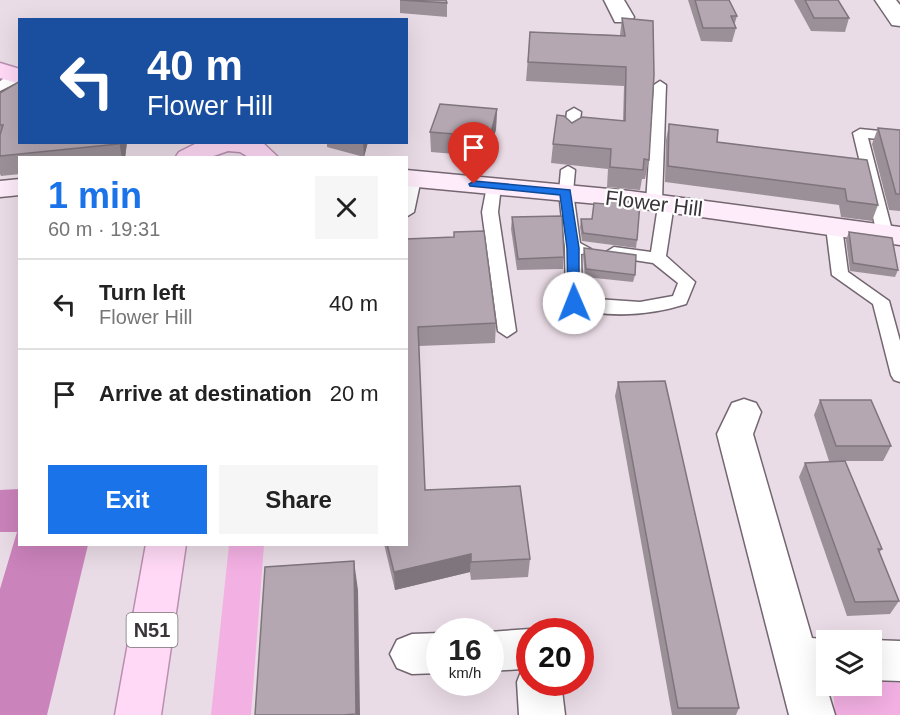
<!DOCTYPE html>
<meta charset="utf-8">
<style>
body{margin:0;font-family:Helvetica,sans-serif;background:#f6f6f6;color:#222;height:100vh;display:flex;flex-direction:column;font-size:22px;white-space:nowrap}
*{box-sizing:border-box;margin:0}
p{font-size:20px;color:#767676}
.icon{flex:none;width:33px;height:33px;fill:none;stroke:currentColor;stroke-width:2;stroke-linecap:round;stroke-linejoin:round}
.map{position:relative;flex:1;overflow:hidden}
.sheet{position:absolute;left:18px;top:156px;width:390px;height:390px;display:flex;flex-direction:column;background:#fff;border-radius:0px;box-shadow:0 6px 24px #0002}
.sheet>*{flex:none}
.hud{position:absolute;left:18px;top:18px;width:390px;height:126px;border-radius:0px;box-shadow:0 6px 24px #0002;background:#1a4fa0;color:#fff;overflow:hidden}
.controls{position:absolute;left:816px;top:630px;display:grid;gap:12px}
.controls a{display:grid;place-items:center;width:66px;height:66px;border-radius:0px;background:#fff;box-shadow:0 6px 24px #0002;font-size:30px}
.speed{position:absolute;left:426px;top:618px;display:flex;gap:12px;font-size:30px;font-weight:700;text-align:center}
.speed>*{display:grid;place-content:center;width:78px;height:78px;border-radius:50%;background:#fff;box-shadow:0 6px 24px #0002;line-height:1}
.speed small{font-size:15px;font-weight:400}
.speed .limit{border:9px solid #d22;background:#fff;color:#111}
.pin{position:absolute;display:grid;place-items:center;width:51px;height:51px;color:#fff;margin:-62px -26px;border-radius:50% 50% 50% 0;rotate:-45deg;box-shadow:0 0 6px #0007}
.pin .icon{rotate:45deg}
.me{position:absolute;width:66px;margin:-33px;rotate:359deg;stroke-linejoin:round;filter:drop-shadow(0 0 4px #0008)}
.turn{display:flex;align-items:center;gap:21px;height:126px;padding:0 30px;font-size:27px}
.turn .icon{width:78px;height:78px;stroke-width:2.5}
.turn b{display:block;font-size:42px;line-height:51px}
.round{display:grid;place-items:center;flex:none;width:63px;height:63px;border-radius:0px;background:#f6f6f6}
.summary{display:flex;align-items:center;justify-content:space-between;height:102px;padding:0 30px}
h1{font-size:36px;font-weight:800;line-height:45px;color:#1a73e8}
.primary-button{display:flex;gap:12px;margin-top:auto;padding:12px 30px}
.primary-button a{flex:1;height:69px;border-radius:0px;background:#1a73e8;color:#fff;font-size:24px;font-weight:800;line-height:69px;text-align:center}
.primary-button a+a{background:#f6f6f6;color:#222}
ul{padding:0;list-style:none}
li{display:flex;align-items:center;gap:18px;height:90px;padding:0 30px;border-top:2px solid #e0e0e0}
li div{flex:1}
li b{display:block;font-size:22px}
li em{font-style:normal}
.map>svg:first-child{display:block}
</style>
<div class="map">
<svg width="900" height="715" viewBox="0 0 900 715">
<rect width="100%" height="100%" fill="#eadce6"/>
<!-- green -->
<g fill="#f3b0e3">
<polygon points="229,545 264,545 251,715 211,715"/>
<polygon points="872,681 900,683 900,715 835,715 833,687 872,686"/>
</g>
<!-- forest -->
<polygon fill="#cb83bb" points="19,489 20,544 88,545 47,715 0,715 0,589 17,532 0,532 0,490"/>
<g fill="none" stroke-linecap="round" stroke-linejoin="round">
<!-- lane casing -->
<g stroke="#736670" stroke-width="3">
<g id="lane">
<polygon points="13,73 20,73 20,81 0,91 0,81"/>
<path d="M 660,81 L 666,85 L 662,200 L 671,201 L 674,204 L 666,256 L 695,282 L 686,304 C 648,316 607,318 568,307 L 566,303 L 565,247 L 559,192 L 561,170 L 568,166 L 575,170 L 573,192 L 580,243 L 591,249 L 589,253 L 581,254 L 582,298 L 640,302 L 673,296 L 678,283 L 653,263 L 614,257 L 606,252 L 614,247 L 651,252 L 658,206 L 649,205 L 646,202 L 654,85 Z"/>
<polygon points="574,108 581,112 578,136 571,140 564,136 567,112"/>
<polygon points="860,129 900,133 900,141 868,138 893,234 885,239 877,234 853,133"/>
<polygon points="414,175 421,179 414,212 406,217 406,180"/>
<polygon points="494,182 501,186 498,212 516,331 507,337 498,331 482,212 487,186"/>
<polygon points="834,222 842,227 848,272 889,301 900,341 900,382 894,380 891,375 873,304 832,275 826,227"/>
</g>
</g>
<!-- street casing -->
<g stroke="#736670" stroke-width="3">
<g id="street">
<polygon points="604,0 624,0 634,17 631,22 615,22"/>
<polygon points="875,0 896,0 900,5 900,26 892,25"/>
<polygon points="744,399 756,403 761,412 753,434 812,638 831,640 826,640 826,679 824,679 835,715 789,715 717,434 732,403"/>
<polygon points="530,629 536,632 530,632 530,682 561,682 565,715 519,715 517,682 522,669 490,671 489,632"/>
<polygon points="440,633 440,673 412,674 397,668 390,654 397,640 412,634"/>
<polygon points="870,640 872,640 900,641 900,681 872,680"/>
</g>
</g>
<!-- secondary casing -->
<g stroke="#736670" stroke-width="3">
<g id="secondary">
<polygon points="406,170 630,191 900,227 900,245 630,207 406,186"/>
<polygon points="20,179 20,195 0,197 0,181"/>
</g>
</g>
<!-- primary casing -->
<g stroke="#ba8eb0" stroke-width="3">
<g id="primary">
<polygon points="0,63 20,69 20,84 0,78"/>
<polygon points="199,142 262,142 279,158 250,158 240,152 228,151 208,158 175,158 179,152"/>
<polygon points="146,544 186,544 161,715 115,715"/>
</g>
</g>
<!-- lane -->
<use href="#lane" fill="#fff" fill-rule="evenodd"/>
<!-- street -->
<use href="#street" fill="#fff" fill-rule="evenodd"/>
<!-- secondary -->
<use href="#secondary" fill="#ffecfa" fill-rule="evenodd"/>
<!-- primary -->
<use href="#primary" fill="#ffd9f6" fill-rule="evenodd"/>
</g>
<!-- wall -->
<g fill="#9c9098">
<polygon points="400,0 447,3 447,17 400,13"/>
<polygon points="688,0 729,0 737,16 734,26 736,28 732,42 701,41"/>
<polygon points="794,0 838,0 849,18 845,32 811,31"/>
<polygon points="622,18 649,160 645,179 642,179 640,190 607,187 608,169 551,163 553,144 572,123 623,121 624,86 526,81 530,32 620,35"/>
<polygon points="0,93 20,142 127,142 125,158 20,158 20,174 1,176 0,174"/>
<polygon points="497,109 496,129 489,157 431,152 430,132"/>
<polygon points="669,124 717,142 867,160 878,205 872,221 841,217 839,205 665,182 666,140"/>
<polygon points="878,128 900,130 900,211 889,210 872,144"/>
<polygon points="327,142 368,142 364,157 327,147"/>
<polygon points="512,217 564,257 563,269 517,270 511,229"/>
<polygon points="581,219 592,219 637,240 636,248 582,241 580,227"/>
<polygon points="849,232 898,270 895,277 850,271 846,240"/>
<polygon points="406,239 496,323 495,343 419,346 425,490 530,559 528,577 471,580 470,572 395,590 384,544 406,544"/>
<polygon points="584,248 635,275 633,282 585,277 583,256"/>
<polygon points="618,382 739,708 736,715 672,715 615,396"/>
<polygon points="820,400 891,446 883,461 829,461 814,415"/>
<polygon points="805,463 882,549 879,553 899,601 890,614 847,616 799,477"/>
</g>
<!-- shaded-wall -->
<g fill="#7f757c">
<polygon points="497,109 496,129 489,157 490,137"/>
<polygon points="119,142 127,142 125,158 122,158"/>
<polygon points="363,142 368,142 364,157"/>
<polygon points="471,554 470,572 395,590 394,572"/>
<polygon points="354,561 358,590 360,715 356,715 356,714"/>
</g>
<!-- building -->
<g fill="#b5a7b1" stroke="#7f757c" stroke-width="1.5">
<polygon points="400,0 446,0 447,3"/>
<polygon points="695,0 729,0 737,16 731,16 736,28 703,28"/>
<polygon points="805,0 838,0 849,18 814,18"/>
<polygon points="622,18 653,21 654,75 649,160 644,159 643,170 610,167 611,149 553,144 557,115 564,116 572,123 582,117 625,121 626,67 528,62 530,32 625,36"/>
<polygon points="20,81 20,142 119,142 118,144 0,156 0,135 3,125 0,125 0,93"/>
<polygon points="440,104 497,109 490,137 430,132"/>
<polygon points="669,124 718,130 717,142 867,160 878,205 847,201 845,189 668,166"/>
<polygon points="878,128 900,130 900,194 896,194"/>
<polygon points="607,199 640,203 637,240 583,233 581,219 592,219 594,203 606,204"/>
<polygon points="562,216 564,257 518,259 512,217"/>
<polygon points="484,231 496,323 418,327 425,490 520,486 530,559 471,562 471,554 394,572 387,544 406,544 406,239 454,237 454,232"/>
<polygon points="849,232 892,238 898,270 853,263"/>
<polygon points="584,248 636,255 635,275 586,269"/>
<polygon points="665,381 739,708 678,708 618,382"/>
<polygon points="820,400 871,400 891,446 836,446"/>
<polygon points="845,461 882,549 878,549 899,601 855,602 805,463"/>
<polygon points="354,561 356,714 343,715 255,715 265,567"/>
</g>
<!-- route -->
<polygon fill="#1a73e8" stroke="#114b97" stroke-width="1.5" points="474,181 570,190 579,248 579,306 570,306 568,303 567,248 560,195 470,186 469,184"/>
<g text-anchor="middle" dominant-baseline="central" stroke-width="4.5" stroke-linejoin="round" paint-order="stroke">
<!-- shield labels -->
<rect fill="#fff" stroke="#757174" stroke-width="1.5" x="126.5" y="613" width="51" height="34" rx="4.5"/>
<g font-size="20" font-weight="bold" fill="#3a3438">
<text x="152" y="630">N51</text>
</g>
<!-- street labels -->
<g font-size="21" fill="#3a3438" stroke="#fff">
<text transform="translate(654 203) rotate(7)">Flower Hill</text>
</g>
</g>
</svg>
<div class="controls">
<a><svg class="icon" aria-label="layers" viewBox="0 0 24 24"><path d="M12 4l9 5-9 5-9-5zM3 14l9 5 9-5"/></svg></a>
</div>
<div class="speed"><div>16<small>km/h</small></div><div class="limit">20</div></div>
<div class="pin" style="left:474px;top:184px;background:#d93025"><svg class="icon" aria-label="arrive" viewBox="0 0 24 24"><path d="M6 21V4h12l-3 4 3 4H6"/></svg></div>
<svg class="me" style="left:574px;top:303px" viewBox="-20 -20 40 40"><circle r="19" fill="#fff"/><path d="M0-13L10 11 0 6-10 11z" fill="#1a73e8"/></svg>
<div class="hud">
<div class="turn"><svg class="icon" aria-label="left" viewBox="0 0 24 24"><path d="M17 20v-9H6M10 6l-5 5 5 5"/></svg><div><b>40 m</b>Flower Hill</div></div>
</div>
<section class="sheet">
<div class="summary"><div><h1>1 min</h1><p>60 m · 19:31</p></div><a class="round"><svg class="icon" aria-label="close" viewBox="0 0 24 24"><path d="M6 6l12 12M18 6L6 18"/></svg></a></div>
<ul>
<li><svg class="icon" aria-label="left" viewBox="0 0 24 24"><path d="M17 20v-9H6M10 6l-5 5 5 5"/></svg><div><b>Turn left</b><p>Flower Hill</p></div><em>40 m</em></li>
<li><svg class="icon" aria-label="arrive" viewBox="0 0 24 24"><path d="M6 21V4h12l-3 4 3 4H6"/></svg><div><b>Arrive at destination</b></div><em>20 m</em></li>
</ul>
<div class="primary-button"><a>Exit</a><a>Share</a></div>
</section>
</div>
